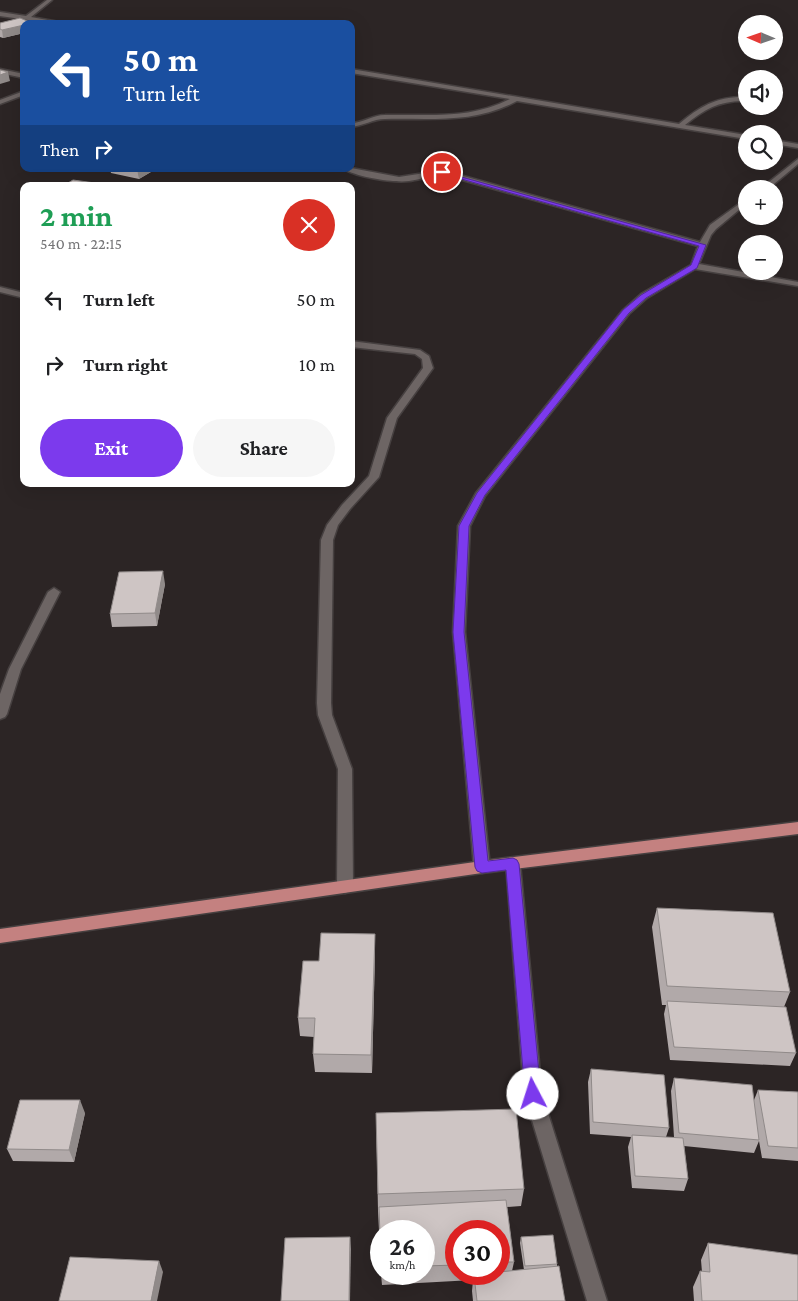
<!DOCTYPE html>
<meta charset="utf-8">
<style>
body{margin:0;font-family:"Crimson Pro",serif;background:#f6f6f6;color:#202124;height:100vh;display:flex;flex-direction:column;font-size:19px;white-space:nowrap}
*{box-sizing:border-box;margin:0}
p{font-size:16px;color:#757577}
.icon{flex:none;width:28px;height:28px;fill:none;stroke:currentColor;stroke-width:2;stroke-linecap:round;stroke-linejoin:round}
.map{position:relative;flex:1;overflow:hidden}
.drawer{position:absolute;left:20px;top:182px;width:335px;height:305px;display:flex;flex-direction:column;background:#fff;border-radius:10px;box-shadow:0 5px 20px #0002}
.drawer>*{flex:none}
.banner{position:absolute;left:20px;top:20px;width:335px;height:152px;border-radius:10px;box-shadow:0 5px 20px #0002;background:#1a4fa0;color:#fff;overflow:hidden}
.needle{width:32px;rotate:272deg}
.buttons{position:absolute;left:738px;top:15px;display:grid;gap:10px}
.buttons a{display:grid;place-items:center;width:45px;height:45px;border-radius:50%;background:#fff;box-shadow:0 5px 20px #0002;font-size:25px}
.speed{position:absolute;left:370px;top:1220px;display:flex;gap:10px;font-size:25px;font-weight:700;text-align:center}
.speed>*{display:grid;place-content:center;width:65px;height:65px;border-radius:50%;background:#fff;box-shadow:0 5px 20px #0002;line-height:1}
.speed small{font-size:12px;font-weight:400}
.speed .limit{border:8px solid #d22;background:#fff;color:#111}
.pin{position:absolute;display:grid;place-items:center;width:42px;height:42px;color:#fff;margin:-21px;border:2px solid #fff;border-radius:50%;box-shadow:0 1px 5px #0007}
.me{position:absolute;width:55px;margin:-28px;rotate:355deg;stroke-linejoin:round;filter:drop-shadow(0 0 4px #0008)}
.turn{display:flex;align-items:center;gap:18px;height:105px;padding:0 20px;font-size:22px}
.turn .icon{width:65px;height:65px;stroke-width:2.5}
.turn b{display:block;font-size:35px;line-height:42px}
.then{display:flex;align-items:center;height:48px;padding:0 20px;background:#0003;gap:10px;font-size:19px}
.round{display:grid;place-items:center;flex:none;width:52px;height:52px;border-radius:26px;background:#f6f6f6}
.summary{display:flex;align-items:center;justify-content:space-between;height:85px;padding:0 20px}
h1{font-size:30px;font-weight:700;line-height:38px;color:#1e9e55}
.action{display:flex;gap:10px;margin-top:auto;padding:10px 20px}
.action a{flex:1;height:58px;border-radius:30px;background:#7c3aed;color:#fff;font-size:20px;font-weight:700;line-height:58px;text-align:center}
.action a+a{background:#f6f6f6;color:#202124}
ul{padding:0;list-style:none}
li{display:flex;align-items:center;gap:15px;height:65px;padding:0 20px}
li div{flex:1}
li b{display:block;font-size:19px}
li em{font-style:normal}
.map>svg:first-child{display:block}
</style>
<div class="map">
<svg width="798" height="1301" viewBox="0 0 798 1301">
<rect width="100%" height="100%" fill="#2c2525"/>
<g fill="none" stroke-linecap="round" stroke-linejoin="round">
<!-- minor casing -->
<g stroke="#464040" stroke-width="3">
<g id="minor">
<polygon points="47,0 52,0 31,17 70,24 56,24 0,16 0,12 26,16"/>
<polygon points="0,69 24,74 24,78 0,73"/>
<path d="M 351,69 L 679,124 C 700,106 718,96 746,97 L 746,101 C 721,100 704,109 685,125 L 746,135 L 746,139 L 517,101 C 474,124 431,118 385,119 C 373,119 363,126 351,127 L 351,123 C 363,123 373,115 385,115 C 428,114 469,120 510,99 L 351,73 Z"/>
<polygon points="24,91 24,95 0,104 0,100"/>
<polygon points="774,140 798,144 798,148 774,144"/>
<polygon points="798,159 798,164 768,189 760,189"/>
<path d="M 351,168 L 399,177 L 438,171 L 449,172 L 700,242 L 710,225 L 746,199 L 746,204 L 716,229 L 711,235 L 699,264 L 798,282 L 798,286 L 695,269 L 647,298 L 629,314 L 485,496 L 470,526 L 465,632 L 490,867 L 487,871 L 482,873 L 477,871 L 474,867 L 453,632 L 458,526 L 476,493 L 623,310 L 641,294 L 691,265 L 698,246 L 448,176 C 434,174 423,179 409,181 C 394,183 356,177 344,169 Z"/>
<polygon points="0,287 24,293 24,298 0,292"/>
<polygon points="351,341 420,350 429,356 433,368 397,418 379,477 350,509 338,525 333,540 331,703 332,715 352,769 353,887 350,891 345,893 340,891 337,887 338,769 318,715 317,703 321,540 327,525 342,505 369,476 387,418 423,368 422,359 415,354 351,347"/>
<polygon points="54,588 60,592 21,669 7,714 5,717 0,719 0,694 9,669 48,592"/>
<polygon points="513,858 518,860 520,864 542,1094 607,1301 587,1301 524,1094 506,864 508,860"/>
</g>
</g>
<!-- major casing -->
<g stroke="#464040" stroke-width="3">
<polygon id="major" points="798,822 798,834 482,873 0,943 0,929 482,861"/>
</g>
<!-- minor -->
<use href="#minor" fill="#6d6564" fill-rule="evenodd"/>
<!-- major -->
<use href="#major" fill="#c48180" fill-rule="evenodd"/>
</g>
<!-- wall -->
<g fill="#b1a9a9" fill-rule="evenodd">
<polygon points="0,23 24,24 24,33 3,38 0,37"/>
<polygon points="110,169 156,169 139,179 111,173"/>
<polygon points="165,584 157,626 112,627 110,614"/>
<polygon points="657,908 790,992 784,1007 796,1053 790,1066 670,1060 664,1014 666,1005 662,1005 652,927"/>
<polygon points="375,934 375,953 372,1073 315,1072 313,1054 314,1037 300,1036 298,1018 319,961"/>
<polygon points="591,1069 669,1128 666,1137 674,1137 671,1091 674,1078 754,1100 758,1090 798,1092 798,1161 762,1158 759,1141 754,1153 684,1146 688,1179 684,1191 632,1188 628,1147 631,1137 590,1134 588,1082"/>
<polygon points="85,1113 74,1162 13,1161 7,1149"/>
<path d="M 376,1113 L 524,1189 L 521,1206 L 507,1207 L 514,1262 L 512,1271 L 524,1270 L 520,1243 L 521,1237 L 557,1264 L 557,1266 L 565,1301 L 473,1301 L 472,1291 L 473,1280 L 382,1285 L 381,1274 L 424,1274 L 424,1231 L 381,1231 L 381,1270 L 378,1211 ZM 456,1231 L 499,1231 L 499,1274 L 456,1274 Z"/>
<polygon points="708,1243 798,1301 694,1301 693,1287 700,1271 702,1272 701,1260"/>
</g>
<!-- shaded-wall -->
<g fill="#908a89">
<polygon points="24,25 24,33 3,38 2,30"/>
<polygon points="8,72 10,81 0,84 0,75"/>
<polygon points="137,169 156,169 139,179"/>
<polygon points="163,571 165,584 157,626 155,613"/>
<polygon points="375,934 375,953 372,1073 371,1055"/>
<polygon points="80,1100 85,1113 74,1162 69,1150"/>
<polygon points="350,1237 351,1249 350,1301 349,1301"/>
<polygon points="159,1261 163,1272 157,1301 151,1301"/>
</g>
<!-- building -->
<g fill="#cec5c4" stroke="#908a89">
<polygon points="20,18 32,23 24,24 24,25 2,30 0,29 0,23"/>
<polygon points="0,70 8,72 0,75"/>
<polygon points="73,180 102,184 100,186 63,186"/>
<polygon points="163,571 155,613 110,614 119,572"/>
<polygon points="657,908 773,913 790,992 667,986"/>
<polygon points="321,933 375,934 371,1055 313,1054 315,1018 298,1018 303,961 319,961"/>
<polygon points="667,1001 786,1007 796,1053 674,1047"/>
<polygon points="591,1069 664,1075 669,1128 593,1122"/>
<polygon points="674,1078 752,1085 759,1140 679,1133"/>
<polygon points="758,1090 798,1092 798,1148 768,1146"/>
<polygon points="20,1100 80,1100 69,1150 7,1149"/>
<polygon points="516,1109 524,1189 378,1194 376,1113"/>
<polygon points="632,1135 683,1138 688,1179 635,1176"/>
<polygon points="506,1200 514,1262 499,1262 499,1231 456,1231 456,1265 424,1266 424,1231 381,1231 381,1263 379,1207"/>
<polygon points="553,1235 557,1264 525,1266 521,1237"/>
<polygon points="350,1237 349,1301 281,1301 285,1238"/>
<polygon points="708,1243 798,1255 798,1301 702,1301 700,1271 710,1272"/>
<polygon points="70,1257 159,1261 151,1301 59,1301"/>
<polygon points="559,1266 565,1301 477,1301 474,1275 499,1274 499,1272"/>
</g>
<!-- route -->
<polygon fill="#7c3aed" stroke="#51269a" points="440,171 706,245 697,268 646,298 629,313 485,495 469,526 464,632 488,861 513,858 517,860 519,864 541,1094 539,1100 533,1102 528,1100 525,1094 506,870 482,873 477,871 475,867 453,632 459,526 477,493 623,310 641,295 691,265 699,246 440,173"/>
</svg>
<div class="buttons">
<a><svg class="needle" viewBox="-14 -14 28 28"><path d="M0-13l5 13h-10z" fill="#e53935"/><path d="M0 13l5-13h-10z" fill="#757577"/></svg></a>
<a><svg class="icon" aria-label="sound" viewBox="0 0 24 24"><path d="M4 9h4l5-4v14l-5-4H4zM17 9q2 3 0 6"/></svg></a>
<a><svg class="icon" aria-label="search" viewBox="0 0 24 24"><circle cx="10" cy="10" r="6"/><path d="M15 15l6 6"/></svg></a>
<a>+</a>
<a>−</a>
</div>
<div class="speed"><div>26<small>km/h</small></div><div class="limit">30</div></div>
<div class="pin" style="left:442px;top:172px;background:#d93025"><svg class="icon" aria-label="arrive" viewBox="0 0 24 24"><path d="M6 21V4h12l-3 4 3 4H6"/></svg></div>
<svg class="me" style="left:533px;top:1094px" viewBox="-20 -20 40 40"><circle r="19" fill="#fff"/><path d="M0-13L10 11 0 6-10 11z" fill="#7c3aed"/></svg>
<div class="banner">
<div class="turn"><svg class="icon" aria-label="left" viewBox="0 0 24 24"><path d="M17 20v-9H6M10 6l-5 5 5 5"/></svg><div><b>50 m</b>Turn left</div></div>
<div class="then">Then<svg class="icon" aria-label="right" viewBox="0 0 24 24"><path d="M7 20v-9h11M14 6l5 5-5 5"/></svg></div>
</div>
<section class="drawer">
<div class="summary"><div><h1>2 min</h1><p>540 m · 22:15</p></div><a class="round" style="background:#d93025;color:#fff"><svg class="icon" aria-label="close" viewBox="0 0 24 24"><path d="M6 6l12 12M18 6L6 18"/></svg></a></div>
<ul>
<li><svg class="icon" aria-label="left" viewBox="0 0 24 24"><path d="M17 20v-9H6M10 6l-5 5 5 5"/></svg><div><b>Turn left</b></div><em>50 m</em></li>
<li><svg class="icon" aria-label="right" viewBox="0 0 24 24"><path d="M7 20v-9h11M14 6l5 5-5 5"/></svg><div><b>Turn right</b></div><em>10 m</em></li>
</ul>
<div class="action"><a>Exit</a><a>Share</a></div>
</section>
</div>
